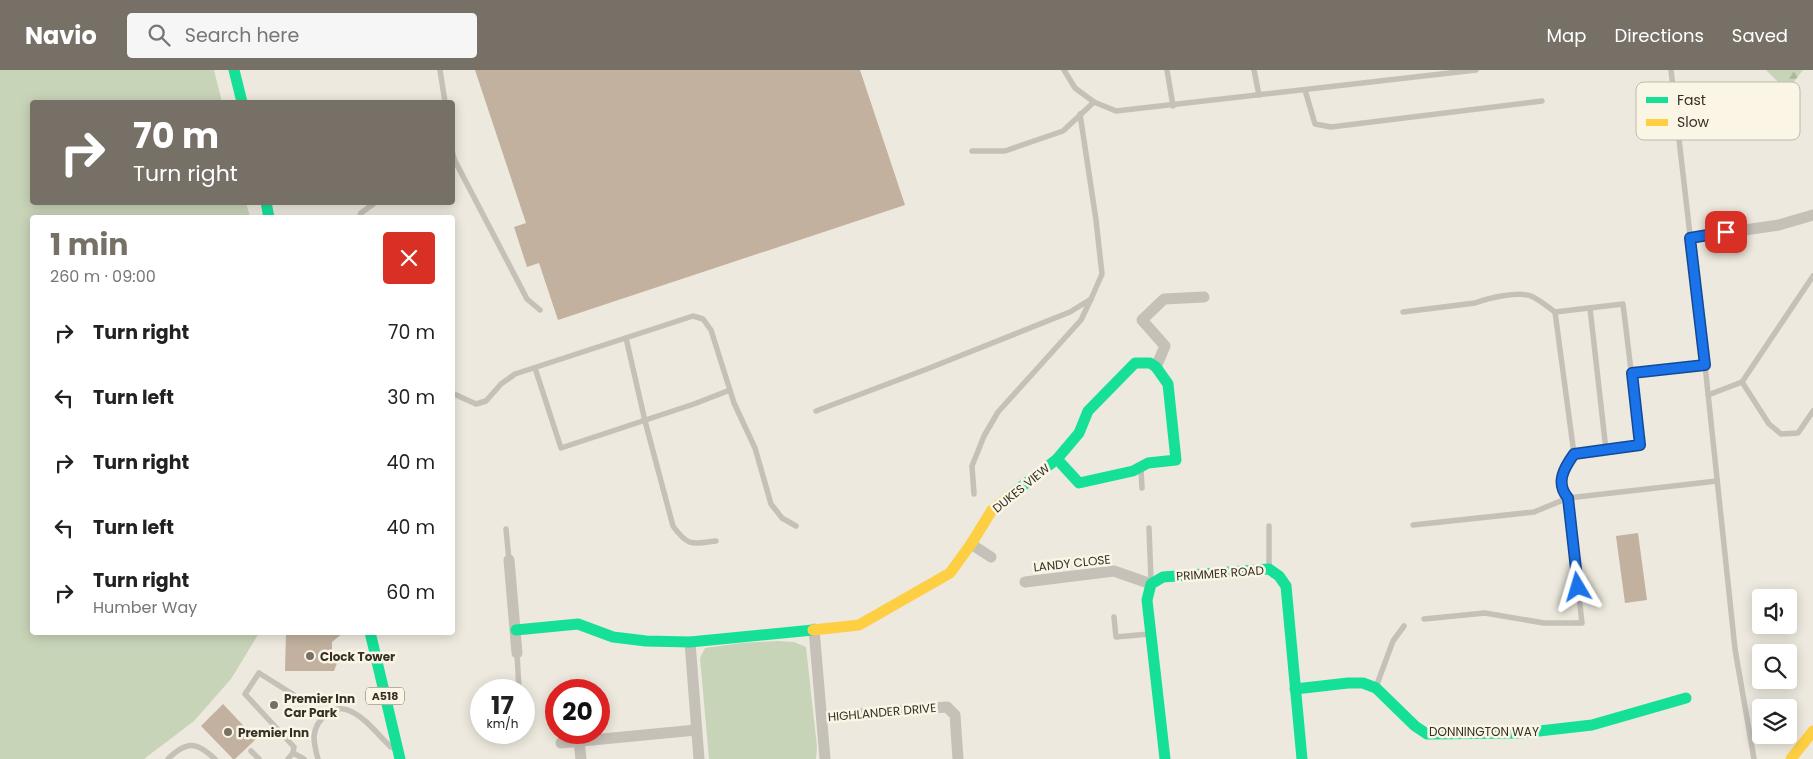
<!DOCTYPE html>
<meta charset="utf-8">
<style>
body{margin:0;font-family:Poppins,sans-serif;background:#f6f6f6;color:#222;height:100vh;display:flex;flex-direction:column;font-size:19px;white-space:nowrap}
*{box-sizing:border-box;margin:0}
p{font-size:16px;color:#767676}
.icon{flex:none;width:28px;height:28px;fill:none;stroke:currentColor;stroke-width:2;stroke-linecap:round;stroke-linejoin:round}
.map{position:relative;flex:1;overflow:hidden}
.sheet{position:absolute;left:30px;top:145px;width:425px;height:420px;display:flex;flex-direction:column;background:#fff;border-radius:5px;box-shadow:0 2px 12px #0003}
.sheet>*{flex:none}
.banner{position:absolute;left:30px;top:30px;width:425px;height:105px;border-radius:5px;box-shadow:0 2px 12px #0003;background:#767066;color:#fff;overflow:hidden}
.buttons{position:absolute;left:1752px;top:519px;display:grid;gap:10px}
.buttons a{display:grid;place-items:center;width:45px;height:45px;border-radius:5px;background:#fff;box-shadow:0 2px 12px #0003;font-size:25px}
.speed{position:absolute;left:470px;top:609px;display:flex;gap:10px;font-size:25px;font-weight:700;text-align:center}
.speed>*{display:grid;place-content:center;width:65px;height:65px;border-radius:50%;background:#fff;box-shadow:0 2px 12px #0003;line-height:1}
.speed small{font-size:12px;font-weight:400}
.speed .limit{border:8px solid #d22;background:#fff;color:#111}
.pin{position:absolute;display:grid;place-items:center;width:42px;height:42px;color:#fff;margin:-21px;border-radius:10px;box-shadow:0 2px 8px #0006}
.me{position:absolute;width:55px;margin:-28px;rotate:353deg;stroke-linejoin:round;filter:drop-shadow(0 0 4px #0008)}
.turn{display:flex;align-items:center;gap:18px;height:105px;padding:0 20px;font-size:22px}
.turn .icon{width:65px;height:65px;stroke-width:2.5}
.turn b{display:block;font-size:35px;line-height:42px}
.round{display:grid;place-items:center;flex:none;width:52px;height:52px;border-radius:5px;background:#f6f6f6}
.overview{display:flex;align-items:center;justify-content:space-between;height:85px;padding:0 20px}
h1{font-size:30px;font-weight:700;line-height:38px;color:#767066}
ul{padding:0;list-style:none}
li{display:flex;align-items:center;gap:15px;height:65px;padding:0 20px}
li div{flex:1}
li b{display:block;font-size:19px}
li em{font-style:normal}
header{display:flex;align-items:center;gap:30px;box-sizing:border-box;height:70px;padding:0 25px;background:#767066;color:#fff}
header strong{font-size:24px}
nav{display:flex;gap:28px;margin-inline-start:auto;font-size:18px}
.search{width:350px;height:45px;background:#f6f6f6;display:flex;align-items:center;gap:12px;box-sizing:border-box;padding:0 18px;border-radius:5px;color:#767676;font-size:19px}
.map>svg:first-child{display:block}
</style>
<header>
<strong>Navio</strong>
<div class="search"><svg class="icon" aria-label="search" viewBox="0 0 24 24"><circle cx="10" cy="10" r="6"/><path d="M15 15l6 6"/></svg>Search here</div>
<nav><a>Map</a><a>Directions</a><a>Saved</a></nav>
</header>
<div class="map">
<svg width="1813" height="689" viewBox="0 0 1813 689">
<defs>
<pattern id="forest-firs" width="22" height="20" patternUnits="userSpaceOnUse" patternTransform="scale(1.25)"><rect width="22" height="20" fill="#c8d4b8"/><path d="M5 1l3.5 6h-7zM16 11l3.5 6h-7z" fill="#acb69e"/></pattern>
</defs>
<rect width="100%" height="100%" fill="#ede9de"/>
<!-- green -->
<g fill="#c8d4b8">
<polygon points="0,0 214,0 222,32 32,32 32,132 246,133 250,147 32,148 32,562 259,563 231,609 194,651 144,689 0,689"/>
<polygon points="778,571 794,572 806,577 817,677 816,689 709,689 700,588 705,578 741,573"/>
</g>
<!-- forest -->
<polygon fill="url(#forest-firs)" points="1766,0 1803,0 1787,21"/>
<!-- building -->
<g fill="#c2b19f">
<polygon points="475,0 860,0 905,135 558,250 539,193 527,197 514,157 526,153"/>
<polygon points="1638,463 1647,530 1625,533 1616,466"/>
<polygon points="286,562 344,562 332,572 332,580 337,593 334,601 285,601"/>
<polygon points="223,634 256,669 235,689 233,689 201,656"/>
</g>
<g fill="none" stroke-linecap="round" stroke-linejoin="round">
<!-- lane -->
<g stroke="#c5c1b8" stroke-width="5.5">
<polyline points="440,0 445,32"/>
<polyline points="1064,0 1075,18 1094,32 1116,41 1476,0"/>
<polyline points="1167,0 1173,36"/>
<polyline points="1254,0 1259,25"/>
<polyline points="1671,0 1705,295 1735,579 1754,689"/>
<polyline points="1305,20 1315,54 1331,57 1542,31"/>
<polyline points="452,80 454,89 452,91"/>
<polyline points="972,81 1005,81 1063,61 1094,32"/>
<polyline points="454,89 527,229 540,240"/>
<polyline points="359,148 361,143 376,132"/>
<polygon points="1623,234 1640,375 1574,384 1555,242"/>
<polyline points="1590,238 1606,380"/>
<path d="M 1403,242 L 1475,233 C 1488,228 1518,221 1531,226 C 1540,230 1548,237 1555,242"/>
<path d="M 626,268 L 645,351 L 673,456 C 688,477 692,474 716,471"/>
<polyline points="535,298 561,378 694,334 730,320"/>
<polyline points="1633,303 1705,295"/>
<polyline points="1742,312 1769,354 1781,364 1798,363 1813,341"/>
<polyline points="452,323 476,334 486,331 501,314 515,304 693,246 703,249 711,260 734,333 755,378 771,434 782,448 796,456"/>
<polyline points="1708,325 1742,312 1813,206"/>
<polyline points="816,341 927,299 1070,242 1091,229 1102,204 1096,150 1080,44"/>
<polyline points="1141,399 1142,418"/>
<polyline points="974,424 972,396 984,366 998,342 1081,250 1091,229"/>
<path d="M 1413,455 L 1534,442 L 1568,428 C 1555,412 1564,398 1574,384"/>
<polyline points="1269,456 1269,499"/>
<polyline points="1149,458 1151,511"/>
<polyline points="506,459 509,490"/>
<polyline points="1114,547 1116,567 1149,564"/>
<polyline points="1424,549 1485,543 1544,553 1582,553 1568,428 1717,411"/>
<polyline points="517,583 519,620"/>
<polyline points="1376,617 1393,571 1404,556"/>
<polyline points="251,681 259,689"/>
<polyline points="293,683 294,677 245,624 259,603 294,625"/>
<path d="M 168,689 C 187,670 197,672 215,689"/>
<polyline points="288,689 293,683 304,689"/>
<path d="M 318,689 C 316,682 314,673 314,666 C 316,649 334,633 350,641 C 366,648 378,665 391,677"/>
</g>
<!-- street -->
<g stroke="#c5c1b8" stroke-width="11">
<polyline points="1690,168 1779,155 1813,145"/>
<polyline points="1156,297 1165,276 1142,250 1164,229 1204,227"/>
<polyline points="971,474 991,487"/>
<polyline points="509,490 517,583"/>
<polyline points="1025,512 1114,501 1151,514"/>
<polyline points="814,559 825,689"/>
<polyline points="690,572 699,689"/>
<polyline points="822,647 947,637 955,645 958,689"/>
<polyline points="579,672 581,689"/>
<polyline points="561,673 696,660"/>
</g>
<!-- fast -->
<g stroke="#16e098" stroke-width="11">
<polyline points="234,0 242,32"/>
<polyline points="266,132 269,148"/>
<polyline points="1011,425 1057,389 1079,363 1088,341 1135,293 1150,293 1156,297 1168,314 1176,390 1148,393 1133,401 1079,413 1057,389"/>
<polyline points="516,560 578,554 613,567 646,571 690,572 813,560"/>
<polyline points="370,562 400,689"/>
<polyline points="1295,619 1348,613 1363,613 1376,618 1415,656 1427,664 1521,663 1592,655 1686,628"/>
<polyline points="1165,689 1147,530 1151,514 1163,507 1269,499 1279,506 1286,516 1302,689"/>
</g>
<!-- slow -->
<g stroke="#ffcf43" stroke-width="11">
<polyline points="813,560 859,555 950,503 971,474 992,440 1011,425"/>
<polyline points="1791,689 1813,661"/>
</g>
</g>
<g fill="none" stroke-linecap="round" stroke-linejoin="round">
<!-- route casing -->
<g stroke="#114b97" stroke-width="12">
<path id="route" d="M 1578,517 L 1568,428 C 1555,413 1564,398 1574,384 L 1640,375 L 1632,303 L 1705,295 L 1690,168 L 1726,162"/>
</g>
<!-- route -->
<use href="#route" stroke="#1a73e8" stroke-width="9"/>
</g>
<!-- markers -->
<g fill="#767066" stroke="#faf5e5" stroke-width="2">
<circle cx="310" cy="586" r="5"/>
<circle cx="274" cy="635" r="5"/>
<circle cx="228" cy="662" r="5"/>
</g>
<g text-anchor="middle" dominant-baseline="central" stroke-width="5" stroke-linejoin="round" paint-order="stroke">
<!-- shield labels -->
<rect fill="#faf5e5" stroke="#716a5f" stroke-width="1" x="366" y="617.5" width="38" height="17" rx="4"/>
<g font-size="11" font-weight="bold" fill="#362f26">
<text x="385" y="626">A518</text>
</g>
<!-- street labels -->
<g font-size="12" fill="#362f26" stroke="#faf5e5">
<text transform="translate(1021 418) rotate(-39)">DUKES VIEW</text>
<text transform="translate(1072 493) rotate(-6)">LANDY CLOSE</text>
<text transform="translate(1220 503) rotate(-4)">PRIMMER ROAD</text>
<text transform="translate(882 642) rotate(-5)">HIGHLANDER DRIVE</text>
<text x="1484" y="661">DONNINGTON WAY</text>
</g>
<!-- poi labels -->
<g font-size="12" font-weight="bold" fill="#362f26" stroke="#faf5e5" text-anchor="start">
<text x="320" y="586">Clock Tower</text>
<text x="284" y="628">Premier Inn<tspan x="284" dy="14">Car Park</tspan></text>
<text x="238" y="662">Premier Inn</text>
</g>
</g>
<!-- legend -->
<rect x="1636" y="12" width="164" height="58" rx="8" fill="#faf5e5" stroke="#bfbaac" stroke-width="1"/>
<rect x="1646" y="27" width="22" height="6" fill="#16e098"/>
<rect x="1646" y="49" width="22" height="7" fill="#ffcf43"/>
<g font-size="14" fill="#362f26">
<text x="1677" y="35">Fast</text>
<text x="1677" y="57">Slow</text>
</g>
</svg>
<div class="buttons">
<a><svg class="icon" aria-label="sound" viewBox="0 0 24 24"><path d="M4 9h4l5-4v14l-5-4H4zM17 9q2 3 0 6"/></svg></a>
<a><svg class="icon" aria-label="search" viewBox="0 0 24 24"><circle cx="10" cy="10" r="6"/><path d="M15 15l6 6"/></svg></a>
<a><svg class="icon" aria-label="layers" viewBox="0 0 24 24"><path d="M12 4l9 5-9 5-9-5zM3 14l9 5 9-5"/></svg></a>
</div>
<div class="speed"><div>17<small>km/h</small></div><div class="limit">20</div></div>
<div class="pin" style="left:1726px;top:162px;background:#d93025"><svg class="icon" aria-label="arrive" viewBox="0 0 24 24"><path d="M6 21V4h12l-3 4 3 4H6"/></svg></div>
<svg class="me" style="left:1578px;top:517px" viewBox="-20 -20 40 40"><path d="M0-17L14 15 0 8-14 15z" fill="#1a73e8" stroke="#fff" stroke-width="4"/></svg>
<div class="banner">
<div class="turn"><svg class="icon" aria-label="right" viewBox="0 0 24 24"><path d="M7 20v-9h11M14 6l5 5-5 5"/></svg><div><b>70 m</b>Turn right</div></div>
</div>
<section class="sheet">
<div class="overview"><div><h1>1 min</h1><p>260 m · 09:00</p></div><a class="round" style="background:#d93025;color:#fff"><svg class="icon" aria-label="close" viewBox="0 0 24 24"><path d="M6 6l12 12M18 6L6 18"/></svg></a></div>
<ul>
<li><svg class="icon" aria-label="right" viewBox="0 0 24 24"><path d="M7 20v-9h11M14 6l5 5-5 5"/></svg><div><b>Turn right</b></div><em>70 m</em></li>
<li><svg class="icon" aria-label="left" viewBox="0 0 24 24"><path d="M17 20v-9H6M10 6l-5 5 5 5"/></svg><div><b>Turn left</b></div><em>30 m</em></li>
<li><svg class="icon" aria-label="right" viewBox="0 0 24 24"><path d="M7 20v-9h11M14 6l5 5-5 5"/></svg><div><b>Turn right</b></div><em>40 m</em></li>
<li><svg class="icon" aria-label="left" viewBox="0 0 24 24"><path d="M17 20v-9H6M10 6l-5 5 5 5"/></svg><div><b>Turn left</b></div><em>40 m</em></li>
<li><svg class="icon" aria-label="right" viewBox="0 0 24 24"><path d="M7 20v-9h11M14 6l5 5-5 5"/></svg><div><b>Turn right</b><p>Humber Way</p></div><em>60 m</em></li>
</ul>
</section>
</div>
